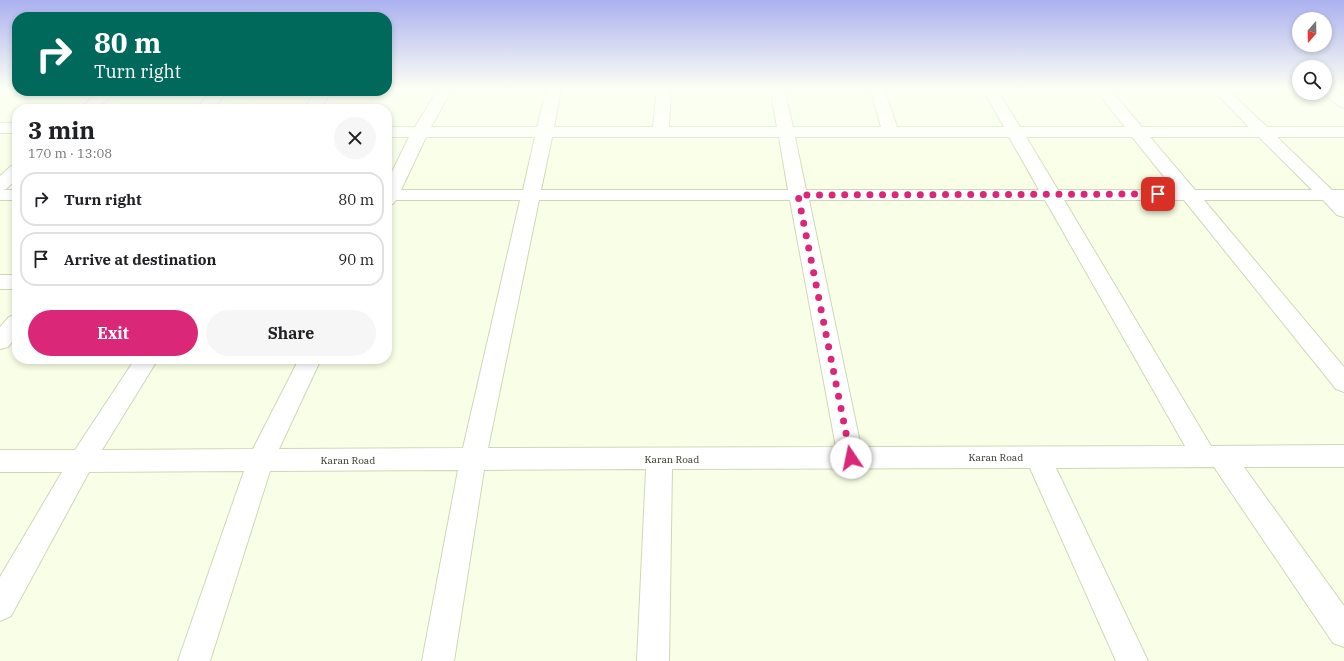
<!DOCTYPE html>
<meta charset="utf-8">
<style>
body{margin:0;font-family:"IBM Plex Serif",serif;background:#f6f6f6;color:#202124;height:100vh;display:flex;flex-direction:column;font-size:15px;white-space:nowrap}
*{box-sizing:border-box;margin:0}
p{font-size:13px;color:#757577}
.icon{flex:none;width:22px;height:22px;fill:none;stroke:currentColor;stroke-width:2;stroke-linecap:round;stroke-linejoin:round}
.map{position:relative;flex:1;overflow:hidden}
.drawer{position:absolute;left:12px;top:104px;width:380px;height:260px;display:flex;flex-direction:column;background:#fff;border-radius:16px;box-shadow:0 2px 6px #0003}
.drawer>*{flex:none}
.guide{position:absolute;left:12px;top:12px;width:380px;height:84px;border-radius:16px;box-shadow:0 2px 6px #0003;background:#00695c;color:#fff;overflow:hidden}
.needle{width:26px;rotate:200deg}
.fabs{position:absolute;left:1292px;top:12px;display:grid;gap:8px}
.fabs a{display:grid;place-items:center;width:40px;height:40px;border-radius:50%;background:#fff;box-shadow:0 2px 6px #0003;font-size:20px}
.pin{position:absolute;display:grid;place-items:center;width:34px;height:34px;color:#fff;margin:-17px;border-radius:8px;box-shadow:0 2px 6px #0006}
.me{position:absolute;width:44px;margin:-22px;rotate:349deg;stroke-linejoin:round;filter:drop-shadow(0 0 3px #0008)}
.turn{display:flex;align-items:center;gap:14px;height:84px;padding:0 16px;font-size:18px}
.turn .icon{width:52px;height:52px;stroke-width:2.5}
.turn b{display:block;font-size:28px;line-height:34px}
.round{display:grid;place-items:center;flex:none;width:42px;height:42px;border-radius:21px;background:#f6f6f6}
.overview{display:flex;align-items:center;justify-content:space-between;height:68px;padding:0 16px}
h1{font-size:24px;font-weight:700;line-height:30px}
.button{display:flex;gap:8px;margin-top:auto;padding:8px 16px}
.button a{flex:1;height:46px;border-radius:24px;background:#db2777;color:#fff;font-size:16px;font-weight:700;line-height:46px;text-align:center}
.button a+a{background:#f6f6f6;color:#202124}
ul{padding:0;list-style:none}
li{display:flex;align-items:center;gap:12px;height:54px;margin:0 8px 6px;padding:0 8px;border:2px solid #e0e0e0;border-radius:16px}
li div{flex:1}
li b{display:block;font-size:15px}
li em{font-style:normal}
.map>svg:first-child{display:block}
</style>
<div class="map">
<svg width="1344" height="661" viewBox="0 0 1344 661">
<rect width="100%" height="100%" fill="#f9ffe6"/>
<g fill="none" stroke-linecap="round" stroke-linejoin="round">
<!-- minor casing -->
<g stroke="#d0d7b8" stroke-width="2">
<g id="minor">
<path d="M 439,88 L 453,88 L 431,127 L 537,127 L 547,88 L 561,88 L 554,127 L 653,127 L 657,88 L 671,88 L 669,127 L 777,127 L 770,88 L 784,88 L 793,127 L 881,127 L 870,88 L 884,88 L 897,127 L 1004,127 L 982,88 L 996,88 L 1020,127 L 1125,127 L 1094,88 L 1109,88 L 1142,127 L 1249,127 L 1211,88 L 1226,88 L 1267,127 L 1344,127 L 1344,137 L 1277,137 L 1332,190 L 1344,190 L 1344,217 L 1337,215 L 1323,200 L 1204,200 L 1344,367 L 1344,392 L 1336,389 L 1184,200 L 1064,200 L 1211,446 L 1344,445 L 1344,467 L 1244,467 L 1344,606 L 1344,647 L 1333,643 L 1214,467 L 1056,468 L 1148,661 L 1116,661 L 1030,468 L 672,469 L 669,661 L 637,661 L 646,469 L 484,470 L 454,661 L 422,661 L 458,470 L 270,471 L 210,661 L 178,661 L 244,471 L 89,472 L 11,616 L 0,621 L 0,577 L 62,472 L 0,472 L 0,450 L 75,450 L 135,359 L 158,359 L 102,450 L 253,449 L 299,359 L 321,359 L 279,449 L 463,448 L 520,200 L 396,200 L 393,204 L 387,205 L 387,182 L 409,137 L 387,137 L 387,127 L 415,127 ZM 426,137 L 535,137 L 523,190 L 401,190 ZM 552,137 L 779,137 L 788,190 L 541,190 ZM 795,137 L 1009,137 L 1039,190 L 806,190 ZM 1026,137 L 1132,137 L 1175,190 L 1058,190 ZM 1150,137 L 1259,137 L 1312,190 L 1195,190 ZM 539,200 L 790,200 L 836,447 L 488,448 ZM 809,200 L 1045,200 L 1185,446 L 861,447 Z"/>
<polygon points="1325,88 1334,88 1344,96 1344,108 1339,106 1322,93 1325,93"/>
<polygon points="100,91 117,91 96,109 79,109"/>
<polygon points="212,91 228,91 212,109 196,109"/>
<polygon points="316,91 332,91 320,109 304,109"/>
<rect x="0" y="123" width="17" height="10"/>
<polygon points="17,165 17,179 6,189 3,190 17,190 17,200 0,200 0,176 11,166"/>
<rect x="0" y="275" width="17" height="14"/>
<polygon points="17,314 17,336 8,347 0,349 0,327 9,317"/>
</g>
</g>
<!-- minor -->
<use href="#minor" fill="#fff" fill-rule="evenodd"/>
</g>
<!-- sky -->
<linearGradient id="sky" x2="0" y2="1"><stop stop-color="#abb1f0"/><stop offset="0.49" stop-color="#fcfff4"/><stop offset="1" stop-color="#fcfff4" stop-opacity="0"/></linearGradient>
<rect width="1344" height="180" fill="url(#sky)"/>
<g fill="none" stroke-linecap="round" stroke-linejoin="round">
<!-- route -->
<polyline stroke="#db2777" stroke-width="7" stroke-dasharray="0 12.6" points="851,458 798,195 1158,194"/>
</g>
<g text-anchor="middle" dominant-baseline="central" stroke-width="4" stroke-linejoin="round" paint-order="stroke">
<!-- street labels -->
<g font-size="10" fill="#303327" stroke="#fff">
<text x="996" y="457">Karan Road</text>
<text x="672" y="459">Karan Road</text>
<text x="348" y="460">Karan Road</text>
</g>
</g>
</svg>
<div class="fabs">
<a><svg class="needle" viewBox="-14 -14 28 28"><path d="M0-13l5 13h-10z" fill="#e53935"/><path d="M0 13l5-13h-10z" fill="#757577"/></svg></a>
<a><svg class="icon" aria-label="search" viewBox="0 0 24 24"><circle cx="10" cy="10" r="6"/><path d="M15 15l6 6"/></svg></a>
</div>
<div class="pin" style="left:1158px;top:194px;background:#d93025"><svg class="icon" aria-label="arrive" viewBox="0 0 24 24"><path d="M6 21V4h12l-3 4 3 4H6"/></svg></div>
<svg class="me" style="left:851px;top:458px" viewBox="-20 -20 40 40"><circle r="19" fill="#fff"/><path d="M0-13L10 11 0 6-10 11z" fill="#db2777"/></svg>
<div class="guide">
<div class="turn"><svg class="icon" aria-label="right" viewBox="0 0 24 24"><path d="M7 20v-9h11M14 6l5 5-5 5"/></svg><div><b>80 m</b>Turn right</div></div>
</div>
<section class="drawer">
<div class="overview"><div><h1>3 min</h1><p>170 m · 13:08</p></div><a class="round"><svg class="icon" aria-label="close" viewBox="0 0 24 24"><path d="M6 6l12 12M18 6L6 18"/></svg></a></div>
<ul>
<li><svg class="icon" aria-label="right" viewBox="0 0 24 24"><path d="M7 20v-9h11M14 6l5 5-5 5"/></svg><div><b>Turn right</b></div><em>80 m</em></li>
<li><svg class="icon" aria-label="arrive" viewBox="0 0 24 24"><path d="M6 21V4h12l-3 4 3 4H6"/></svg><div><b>Arrive at destination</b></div><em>90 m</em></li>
</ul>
<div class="button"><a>Exit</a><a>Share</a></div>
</section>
</div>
